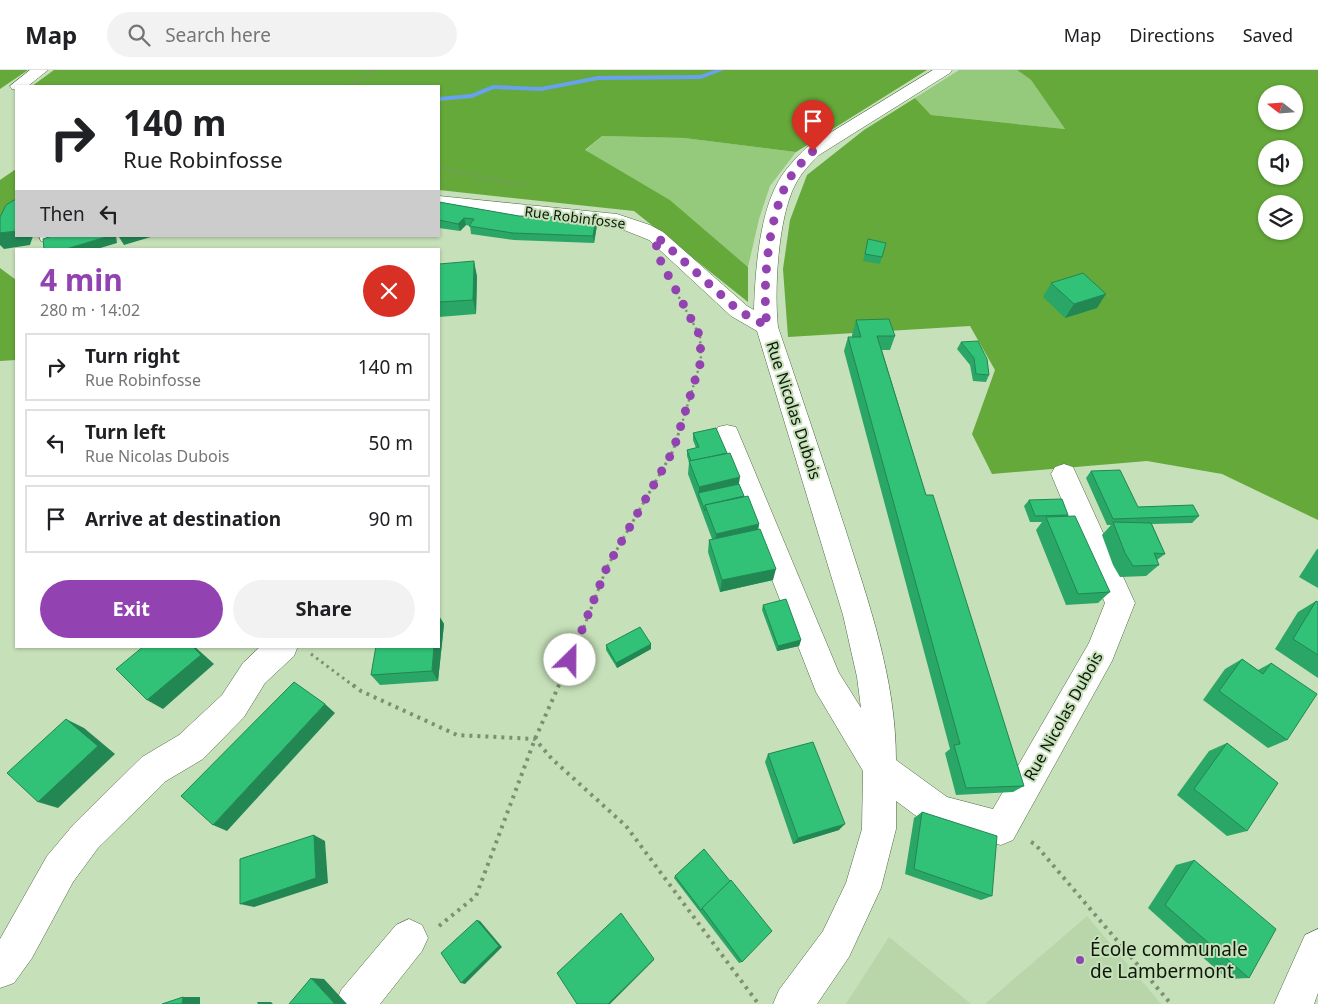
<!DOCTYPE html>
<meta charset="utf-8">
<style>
body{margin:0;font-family:"Noto Sans",sans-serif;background:#f2f2f2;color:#202124;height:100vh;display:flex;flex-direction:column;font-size:19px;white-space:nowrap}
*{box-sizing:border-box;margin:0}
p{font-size:16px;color:#757577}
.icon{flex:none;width:28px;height:28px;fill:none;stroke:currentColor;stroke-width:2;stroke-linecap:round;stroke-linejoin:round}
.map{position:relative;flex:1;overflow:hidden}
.side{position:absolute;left:15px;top:178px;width:425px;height:400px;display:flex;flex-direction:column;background:#fff;border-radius:0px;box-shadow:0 1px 4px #0004}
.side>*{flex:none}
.banner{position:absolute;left:15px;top:15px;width:425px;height:152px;border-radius:0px;box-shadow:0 1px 4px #0004;background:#fff;color:#202124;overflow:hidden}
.needle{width:32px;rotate:287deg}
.controls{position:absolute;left:1258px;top:15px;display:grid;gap:10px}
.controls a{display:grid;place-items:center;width:45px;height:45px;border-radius:50%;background:#fff;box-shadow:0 1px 4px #0004;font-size:25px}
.pin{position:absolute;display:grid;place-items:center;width:42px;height:42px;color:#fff;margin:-51px -21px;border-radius:50% 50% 50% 0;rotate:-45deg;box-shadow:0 0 5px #0007}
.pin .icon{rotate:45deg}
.me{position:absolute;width:55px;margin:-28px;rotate:23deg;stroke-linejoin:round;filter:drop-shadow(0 0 4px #0008)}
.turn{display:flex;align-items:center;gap:18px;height:105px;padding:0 25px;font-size:22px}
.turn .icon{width:65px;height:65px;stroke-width:2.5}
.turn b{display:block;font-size:35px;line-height:42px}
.then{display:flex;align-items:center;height:48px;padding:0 25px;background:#0003;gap:10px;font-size:19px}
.round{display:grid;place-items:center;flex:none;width:52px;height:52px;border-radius:26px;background:#f2f2f2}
.headline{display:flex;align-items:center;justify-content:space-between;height:85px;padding:0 25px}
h1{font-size:30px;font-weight:700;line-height:38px;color:#9342b2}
.action{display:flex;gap:10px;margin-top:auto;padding:10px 25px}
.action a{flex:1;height:58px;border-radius:30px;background:#9342b2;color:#fff;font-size:20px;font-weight:700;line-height:58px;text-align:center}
.action a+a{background:#f2f2f2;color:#202124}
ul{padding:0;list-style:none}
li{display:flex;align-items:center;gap:15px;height:68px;margin:0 10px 8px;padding:0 15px;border:2px solid #e0e0e0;border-radius:0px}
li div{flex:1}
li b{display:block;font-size:19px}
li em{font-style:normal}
header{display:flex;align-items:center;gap:30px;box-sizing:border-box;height:70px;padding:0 25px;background:#fff;border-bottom:1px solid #e0e0e0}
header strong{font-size:24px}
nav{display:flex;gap:28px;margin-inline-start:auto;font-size:18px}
.search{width:350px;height:45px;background:#f2f2f2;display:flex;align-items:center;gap:12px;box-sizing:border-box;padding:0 18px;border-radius:28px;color:#757577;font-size:19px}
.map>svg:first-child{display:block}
</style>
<header>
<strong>Map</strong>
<div class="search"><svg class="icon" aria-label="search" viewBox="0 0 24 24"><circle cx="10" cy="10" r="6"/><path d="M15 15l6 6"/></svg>Search here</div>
<nav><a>Map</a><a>Directions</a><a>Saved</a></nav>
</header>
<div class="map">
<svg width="1318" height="934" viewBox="0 0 1318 934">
<rect width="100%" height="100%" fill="#c6e0b9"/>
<!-- built -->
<g fill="#b8d6aa">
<polygon points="1087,846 1161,934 985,934"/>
<polygon points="889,867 971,934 846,934"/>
</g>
<!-- green -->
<g fill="#95c97b">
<polygon points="959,0 1017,0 1031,10 1065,59 931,45 915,28"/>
<polygon points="602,66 684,68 796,82 770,116 759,149 748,197 670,130 585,81"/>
</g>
<!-- forest -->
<g fill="#65a93a" fill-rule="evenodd">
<polygon points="0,0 28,0 0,19"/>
<polygon points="54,0 927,0 796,82 684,68 602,66 585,80 670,130 748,197 748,232 634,141 439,120 439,16 32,16"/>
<path d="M 1017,0 L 1318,0 L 1318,450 L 1222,404 L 1147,391 L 992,404 L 972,364 L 995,300 L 970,256 L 788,267 L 783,199 L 790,150 L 807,105 L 864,60 L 915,28 L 931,45 L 1065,59 L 1031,10 ZM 1266,24 L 1294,24 L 1294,51 L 1266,51 ZM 1266,79 L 1294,79 L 1294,106 L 1266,106 ZM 1266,134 L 1294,134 L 1294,161 L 1266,161 Z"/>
<polygon points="16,99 16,146 0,173 0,110"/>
<polygon points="0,198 16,210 16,290 0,291"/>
</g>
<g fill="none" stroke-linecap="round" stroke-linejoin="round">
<!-- stream -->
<polygon fill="#68a2ee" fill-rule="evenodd" points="715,0 724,0 701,9 598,10 541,21 494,19 472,28 439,31 439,27 471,24 493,15 541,17 598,6 700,5"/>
<!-- minor casing -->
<g stroke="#516846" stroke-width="1">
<g id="minor">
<polygon points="30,0 48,0 28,16 16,16 16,20 12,19 10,16"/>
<path d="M 933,0 L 952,0 L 950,3 L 819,85 C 810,94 801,103 795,115 C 778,148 774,220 778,257 C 801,324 823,391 845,458 C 869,534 896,609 896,690 L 947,727 L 993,739 L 1089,573 L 1105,533 L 1051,404 L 1055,397 L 1064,394 L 1073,397 L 1135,533 L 1112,591 L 1013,770 L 1001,775 L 939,759 L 927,754 L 896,731 L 896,759 L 881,818 L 849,887 L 817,934 L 773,934 L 779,920 L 823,861 L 846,813 L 862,759 L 863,701 L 816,622 L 715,364 L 718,357 L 727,355 L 736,357 L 739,364 L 839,603 L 861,638 L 857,607 L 843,545 L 757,261 L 731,246 L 649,170 L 614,156 L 439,138 L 439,126 L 617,144 L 650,155 L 663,162 L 747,236 L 754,240 C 755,204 759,149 776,116 C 783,101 795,89 807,77 Z"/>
<path d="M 39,166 L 59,166 C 54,173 49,173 41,171 Z"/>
<polygon points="261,576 298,576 294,586 265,613 244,647 203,689 166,711 98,778 73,812 32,888 14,913 0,918 0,869 47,786 74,754 142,687 179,665 222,625 243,593"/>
<polygon points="409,849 422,855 428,868 422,881 380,934 335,934 341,920 396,855"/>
<polygon points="1318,859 1318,923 1314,934 1274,934 1305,865"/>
</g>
</g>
<!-- path-far3 -->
<g stroke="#7d9073" stroke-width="2" stroke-dasharray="2 2.5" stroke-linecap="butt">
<polyline points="349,16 375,0"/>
<polyline points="439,98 525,116"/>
</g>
<!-- path-far2 -->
<polyline stroke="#7d9073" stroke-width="2.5" stroke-dasharray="2 3" stroke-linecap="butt" points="674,218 700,266 701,291 679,363"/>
<!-- path-far1 -->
<g stroke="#7d9073" stroke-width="3" stroke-dasharray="2.5 4" stroke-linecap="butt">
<polyline points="311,584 355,617"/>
<polyline points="558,617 577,575 607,497 673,381 679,362"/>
</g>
<!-- path -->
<g stroke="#7d9073" stroke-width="4" stroke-dasharray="3 5" stroke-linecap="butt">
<polyline points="353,615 361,621 457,665 535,669 552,689 626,756 757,932"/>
<polyline points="1031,772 1035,774 1171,934"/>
<polyline points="439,856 476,826 535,669 559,615"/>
</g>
<!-- minor -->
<use href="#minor" fill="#fff" fill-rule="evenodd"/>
</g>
<!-- wall -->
<g fill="#2aa666">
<polygon points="439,132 519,146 597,155 594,173 514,170 471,164 470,156 466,155 460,161 439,158"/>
<polygon points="868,169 882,187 880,194 863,191"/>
<polygon points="439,194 477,206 476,244 439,247"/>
<polygon points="1051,213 1097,238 1065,248 1043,227"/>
<polygon points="856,250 895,266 890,280 882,280 926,425 1024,716 1013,722 956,725 945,683 950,679 844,281 848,267 852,267 852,265"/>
<polygon points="961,272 989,305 986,312 973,311 970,295 957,279"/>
<polygon points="693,363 739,414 744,426 759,454 758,460 773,510 720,522 708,482 709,470 712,469 688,404 689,392 687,386 687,380 696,378 693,370"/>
<polygon points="1091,401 1138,437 1199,446 1192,453 1152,454 1165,484 1157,490 1159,495 1146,506 1120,507 1113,495 1102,465 1111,455 1107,455 1086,408"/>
<polygon points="1029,430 1068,445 1068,446 1110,522 1098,533 1066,535 1036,460 1042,452 1030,452 1024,436"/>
<polygon points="1317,479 1318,479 1318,518 1299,507"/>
<polygon points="1316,531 1318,532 1318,608 1275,579 1298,542"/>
<polygon points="763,535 801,570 799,576 777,581 762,540"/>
<polygon points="439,546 444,554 438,611 380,615 371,605 439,576"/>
<polygon points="651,574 651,579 617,598 606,580 606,575"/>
<polygon points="1242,589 1258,600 1271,593 1287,670 1268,678 1203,630 1225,599"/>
<polygon points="1227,673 1247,761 1227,766 1177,725 1209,681"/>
<polygon points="768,684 839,760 793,774 765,692"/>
<polygon points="922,742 992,826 981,830 905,804 914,748"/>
<polygon points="704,779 742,892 739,893 674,808 675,806"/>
<polygon points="1194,790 1249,908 1227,909 1148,838 1176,795"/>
</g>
<!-- shaded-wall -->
<g fill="#228753">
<polygon points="464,148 466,155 460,161 458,154"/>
<polygon points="596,148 597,155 594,173 593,166"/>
<polygon points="16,161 16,166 33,166 30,175 4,179 0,175 0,163"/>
<polygon points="109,166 116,166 117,173 97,179 66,179"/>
<polygon points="123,166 154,166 124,175 119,167"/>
<polygon points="474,191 477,206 476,244 473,230"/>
<polygon points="1106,224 1097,238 1065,248 1074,234"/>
<polygon points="740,407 738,420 698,423 698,430 699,417"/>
<polygon points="759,454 757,466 715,476 716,464"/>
<polygon points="776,499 773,510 720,522 722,510"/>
<polygon points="439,546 444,554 438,611 432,601 434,576 439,576"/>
<polygon points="801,570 799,576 777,581 778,576"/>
<polygon points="651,574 651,579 617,598 616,593"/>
<polygon points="192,576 194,576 214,594 163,639 147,630"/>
<polygon points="325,634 335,643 227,761 213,755"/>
<polygon points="66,649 84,658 115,684 58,738 38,732"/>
<polygon points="845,754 839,760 793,774 798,768"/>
<polygon points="314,765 325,771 328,813 254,837 240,834"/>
<polygon points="477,850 480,851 502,877 465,914 461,913"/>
<polygon points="654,889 654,890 610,934 608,934"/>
<polygon points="311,908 324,909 347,934 335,934"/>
<polygon points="183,927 200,927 200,934 182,934"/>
<polygon points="257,932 271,932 273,934 258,934"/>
</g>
<!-- building -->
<g fill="#31c177" stroke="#228753">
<polygon points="16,129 16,161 0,163 0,147 6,135"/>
<polygon points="439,132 519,146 596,148 593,166 513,163 469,156 474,149 464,148 458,154 439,150"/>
<polygon points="52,166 109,166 66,179 44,179 43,169"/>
<polygon points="868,169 886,173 882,187 865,184"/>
<polygon points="474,191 473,230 439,232 439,194"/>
<polygon points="1083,203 1106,224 1074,234 1051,213"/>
<polygon points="889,249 895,266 877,266 926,425 933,425 1024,716 966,718 954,675 960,674 848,267 861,267 856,250"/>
<polygon points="978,271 987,289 989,305 976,304 974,288 961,272"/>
<polygon points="716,358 727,383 691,391 687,380 699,377 693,363"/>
<polygon points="730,383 740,407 699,417 689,391"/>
<polygon points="1120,400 1138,437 1193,435 1199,446 1113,449 1091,401"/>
<polygon points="739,414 744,426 705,435 705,441 698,423"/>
<polygon points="748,426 759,454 716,464 705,435"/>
<polygon points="1062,429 1068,445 1035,446 1029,430"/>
<polygon points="1075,446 1110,522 1078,524 1046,447"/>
<polygon points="1113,452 1151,453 1165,484 1154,483 1159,495 1133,496 1125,483"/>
<polygon points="760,459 776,499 722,510 709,470"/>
<polygon points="786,529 801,570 778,576 763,535"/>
<polygon points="1316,531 1318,532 1318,585 1293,569"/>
<polygon points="640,557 651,574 616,593 606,575"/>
<polygon points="144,576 192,576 201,585 147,630 116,599"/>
<polygon points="376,576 434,576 432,601 371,605"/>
<polygon points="1242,589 1263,604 1271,593 1317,624 1287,670 1219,621"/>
<polygon points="294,612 325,634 213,755 181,726"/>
<polygon points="66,649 98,676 38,732 7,703"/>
<polygon points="813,672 845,754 798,768 768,684"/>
<polygon points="1227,673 1278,713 1247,761 1194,719"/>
<polygon points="922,742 997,766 992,826 914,799"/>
<polygon points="314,765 316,808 240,834 240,789"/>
<polygon points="704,779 730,811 701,840 675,806"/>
<polygon points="1194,790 1276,859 1249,908 1165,835"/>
<polygon points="731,810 772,861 742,892 702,838"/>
<polygon points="621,843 654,889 608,934 577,934 557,903"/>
<polygon points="477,850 499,876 461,913 441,883"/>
<polygon points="311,908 335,934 289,934"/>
<polygon points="183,927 182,934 162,934"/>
</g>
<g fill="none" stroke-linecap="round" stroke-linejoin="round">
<!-- route -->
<path stroke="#9342b2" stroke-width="9" stroke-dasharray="0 16.2" d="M 570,590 L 607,497 L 673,381 L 701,291 L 700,266 L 657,184 L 656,166 L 739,241 L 767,256 C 762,216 768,154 785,117 C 792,102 802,92 813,81"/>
</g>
<!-- markers -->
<circle fill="#9342b2" stroke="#c6e0b9" stroke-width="2" cx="1080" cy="890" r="5"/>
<g text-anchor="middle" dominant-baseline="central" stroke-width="4" stroke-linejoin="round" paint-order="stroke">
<!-- far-street labels -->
<g font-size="14" fill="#0e1709" stroke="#c6e0b9">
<text transform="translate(575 147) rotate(7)">Rue Robinfosse</text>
</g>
<!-- street labels -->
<g font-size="16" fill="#0e1709" stroke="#c6e0b9">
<text transform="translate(794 340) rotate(72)">Rue Nicolas Dubois</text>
<text transform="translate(1063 646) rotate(-61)">Rue Nicolas Dubois</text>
</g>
<!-- near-poi labels -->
<g font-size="19" fill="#0e1709" stroke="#c6e0b9" text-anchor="start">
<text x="1090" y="879">École communale<tspan x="1090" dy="22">de Lambermont</tspan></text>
</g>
</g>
</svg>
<div class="controls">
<a><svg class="needle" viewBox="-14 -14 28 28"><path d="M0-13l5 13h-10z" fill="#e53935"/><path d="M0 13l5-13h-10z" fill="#757577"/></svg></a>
<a><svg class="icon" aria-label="sound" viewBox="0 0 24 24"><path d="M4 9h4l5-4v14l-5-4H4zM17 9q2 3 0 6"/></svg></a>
<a><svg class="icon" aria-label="layers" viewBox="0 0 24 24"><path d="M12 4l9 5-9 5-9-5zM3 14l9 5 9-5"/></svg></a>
</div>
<div class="pin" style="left:813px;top:81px;background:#d93025"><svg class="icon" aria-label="arrive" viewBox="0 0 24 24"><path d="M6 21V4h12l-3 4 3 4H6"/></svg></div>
<svg class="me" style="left:570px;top:590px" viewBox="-20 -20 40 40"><circle r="19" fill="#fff"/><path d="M0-13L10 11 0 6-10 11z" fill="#9342b2"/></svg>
<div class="banner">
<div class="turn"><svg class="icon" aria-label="right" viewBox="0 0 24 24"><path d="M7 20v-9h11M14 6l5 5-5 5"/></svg><div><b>140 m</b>Rue Robinfosse</div></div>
<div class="then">Then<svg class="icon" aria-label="left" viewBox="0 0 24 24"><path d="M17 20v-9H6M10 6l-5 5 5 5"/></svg></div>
</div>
<section class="side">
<div class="headline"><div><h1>4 min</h1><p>280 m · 14:02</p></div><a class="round" style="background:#d93025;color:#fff"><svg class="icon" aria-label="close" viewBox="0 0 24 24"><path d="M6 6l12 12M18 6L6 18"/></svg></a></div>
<ul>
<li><svg class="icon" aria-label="right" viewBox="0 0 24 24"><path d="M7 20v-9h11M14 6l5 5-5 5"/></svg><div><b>Turn right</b><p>Rue Robinfosse</p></div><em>140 m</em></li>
<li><svg class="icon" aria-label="left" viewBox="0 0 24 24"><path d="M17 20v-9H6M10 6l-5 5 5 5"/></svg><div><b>Turn left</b><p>Rue Nicolas Dubois</p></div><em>50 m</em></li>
<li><svg class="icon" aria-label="arrive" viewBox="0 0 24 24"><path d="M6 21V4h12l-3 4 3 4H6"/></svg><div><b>Arrive at destination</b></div><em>90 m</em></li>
</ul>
<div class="action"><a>Exit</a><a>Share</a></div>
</section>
</div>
